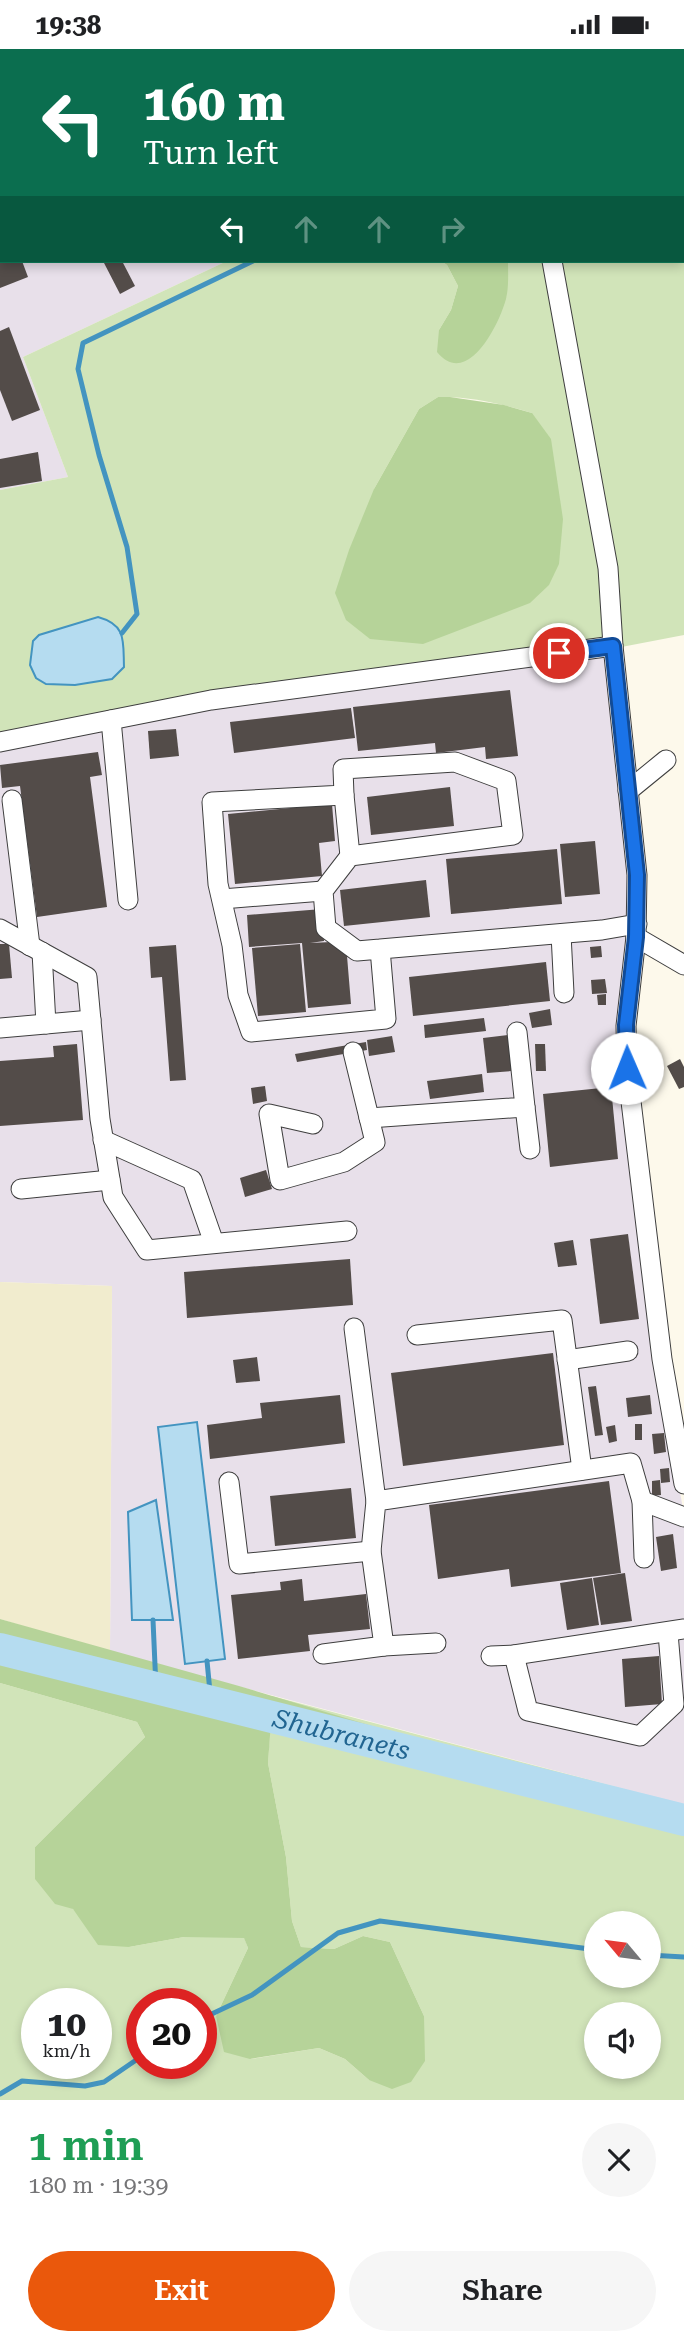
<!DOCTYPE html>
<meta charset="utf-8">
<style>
body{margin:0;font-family:"Roboto Serif",serif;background:#f6f6f6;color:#202124;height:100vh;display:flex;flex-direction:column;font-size:26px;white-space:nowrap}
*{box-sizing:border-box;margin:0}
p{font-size:23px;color:#757577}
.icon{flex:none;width:38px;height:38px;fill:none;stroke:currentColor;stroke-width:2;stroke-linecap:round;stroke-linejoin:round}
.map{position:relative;height:2051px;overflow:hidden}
.details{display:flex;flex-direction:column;background:#fff;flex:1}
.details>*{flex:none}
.guide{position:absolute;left:0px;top:0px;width:684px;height:214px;box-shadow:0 4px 10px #0003;background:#0b6e4f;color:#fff;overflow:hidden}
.needle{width:46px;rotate:299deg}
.tools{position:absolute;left:584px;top:1862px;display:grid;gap:14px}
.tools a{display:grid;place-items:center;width:77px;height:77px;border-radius:50%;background:#fff;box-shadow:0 4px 10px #0003;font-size:35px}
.speed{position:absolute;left:21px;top:1939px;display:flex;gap:14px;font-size:35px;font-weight:700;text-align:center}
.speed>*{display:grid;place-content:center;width:91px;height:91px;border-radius:50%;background:#fff;box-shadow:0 4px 10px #0003;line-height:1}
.speed small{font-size:18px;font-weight:400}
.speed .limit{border:10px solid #d22;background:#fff;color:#111}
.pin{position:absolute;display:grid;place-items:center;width:60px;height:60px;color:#fff;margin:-30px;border:4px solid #fff;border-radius:50%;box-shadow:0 2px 7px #0007}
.me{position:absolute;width:77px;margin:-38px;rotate:359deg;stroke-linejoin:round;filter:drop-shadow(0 0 5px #0008)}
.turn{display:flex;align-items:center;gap:24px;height:147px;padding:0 28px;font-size:32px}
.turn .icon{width:91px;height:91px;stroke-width:2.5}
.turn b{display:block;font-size:49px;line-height:60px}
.lanes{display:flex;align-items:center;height:66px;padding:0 28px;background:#0003;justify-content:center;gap:35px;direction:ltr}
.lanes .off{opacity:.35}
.round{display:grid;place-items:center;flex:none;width:74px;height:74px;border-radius:37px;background:#f6f6f6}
.summary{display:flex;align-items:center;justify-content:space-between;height:119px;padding:0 28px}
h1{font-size:42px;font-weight:600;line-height:52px;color:#1e9e55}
.button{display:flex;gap:14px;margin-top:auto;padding:14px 28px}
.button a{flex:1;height:80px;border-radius:42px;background:#ea580c;color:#fff;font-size:28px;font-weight:600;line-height:80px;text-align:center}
.button a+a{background:#f6f6f6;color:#202124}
.status{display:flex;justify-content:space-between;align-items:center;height:49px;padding:0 35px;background:#fff;direction:ltr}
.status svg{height:19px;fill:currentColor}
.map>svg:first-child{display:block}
</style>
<div class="status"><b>19:38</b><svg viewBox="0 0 49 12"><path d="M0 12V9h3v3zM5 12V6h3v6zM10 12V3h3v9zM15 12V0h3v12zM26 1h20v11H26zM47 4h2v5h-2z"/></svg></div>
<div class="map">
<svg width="684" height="2051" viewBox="0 0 684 2051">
<rect width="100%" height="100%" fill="#fdf9eb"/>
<!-- industrial -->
<g fill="#e8e0ea">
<polygon points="0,0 388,0 389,2 2,2 2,212 227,212 23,308 68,428 0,441"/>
<polygon points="611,600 632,869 624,975 679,1438 684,1465 684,1756 110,1603 112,1237 0,1233 0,696 211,655"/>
</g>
<!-- farmland -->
<polygon fill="#f1ecce" points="0,1233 112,1237 110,1603 0,1570"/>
<!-- green -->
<g fill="#d1e4b9" fill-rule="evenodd">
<path d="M 388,0 L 684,0 L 684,586 L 611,600 L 211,655 L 0,696 L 0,441 L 68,428 L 23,308 L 227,212 L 441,212 L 447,216 L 458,237 L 451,261 L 439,281 L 506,249 L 508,212 L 682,212 L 682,2 L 389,2 ZM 438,348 C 470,347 502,355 532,364 L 374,440 L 419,360 ZM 122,584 L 124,618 L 112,630 L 75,636 L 59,636 L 36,629 L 30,616 L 31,604 Z"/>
<path d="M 0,1634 L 137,1673 L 145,1688 L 35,1798 L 73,1860 L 129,1898 L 184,1888 L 244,1888 L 248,1899 L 216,1967 L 251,2010 L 319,1999 L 345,2010 L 369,2031 L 424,1967 L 390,1893 L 363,1887 L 334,1900 L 301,1898 L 292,1872 L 286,1808 L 268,1714 L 272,1647 L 684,1756 L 684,2051 L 0,2051 ZM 597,1874 L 649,1874 L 649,1927 L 597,1927 ZM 37,1955 L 96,1955 L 96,2014 L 37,2014 ZM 142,1955 L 201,1955 L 201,2014 L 142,2014 ZM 597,1965 L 649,1965 L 649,2018 L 597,2018 Z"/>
</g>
<!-- forest -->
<g fill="#b6d399">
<path d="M 441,212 L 508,212 C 508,224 509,238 506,250 C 499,276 467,340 437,303 L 439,281 L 451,261 L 458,237 L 447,216 Z"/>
<polygon points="438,348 450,348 504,356 532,364 551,390 563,470 559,515 549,536 530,554 423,595 370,590 346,571 335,544 349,501 374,440 419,360"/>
<polygon points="0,1570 239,1637 462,1704 684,1766 684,1778 271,1673 268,1714 286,1808 292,1872 301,1898 334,1900 363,1887 390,1893 424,1967 425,2012 411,2033 392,2040 369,2031 345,2010 319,1999 250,2010 224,2003 216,1967 248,1899 244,1889 184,1888 129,1898 98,1896 73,1860 55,1855 35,1830 35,1798 145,1688 137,1673 0,1634"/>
</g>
<!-- water -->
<g fill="#b5dcf0" stroke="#4394c0" stroke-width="2">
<path d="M 98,568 C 127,576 123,592 124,618 L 112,630 L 75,636 L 46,635 L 36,629 L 30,616 L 33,592 L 39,586 Z"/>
<polygon points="197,1373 225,1610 185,1615 158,1378"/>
<polygon points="156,1451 173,1571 132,1571 128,1463"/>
</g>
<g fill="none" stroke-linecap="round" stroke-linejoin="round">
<!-- stream -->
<g stroke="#4394c0" stroke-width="5">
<polyline points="616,2 617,0"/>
<polyline points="122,584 137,565 127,498 99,406 78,320 83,294 253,212"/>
<polyline points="153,1571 156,1639"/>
<polyline points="207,1612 211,1653"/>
<polyline points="649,1906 684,1908"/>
<polyline points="201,1970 252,1946 338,1884 380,1872 597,1901"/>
<polyline points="0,2045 22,2032 85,2037 104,2033 142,2007"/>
</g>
<!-- river -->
<path stroke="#b5dcf0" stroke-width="32" id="s1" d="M 0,1600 L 684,1771"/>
</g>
<!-- building -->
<g fill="#534c49">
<polygon points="0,212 22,212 28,228 0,239"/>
<polygon points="103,212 122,212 135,237 120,245"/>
<polygon points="9,278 40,361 12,372 0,341 0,282"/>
<polygon points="38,403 42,432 0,439 0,410"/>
<polygon points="510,641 518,707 486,710 485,698 436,704 435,694 358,702 353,658"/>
<polygon points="351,659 355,689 234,704 230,673"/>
<polygon points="176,680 179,707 150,710 148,682"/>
<polygon points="98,703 102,726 90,728 107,858 37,868 20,737 2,739 0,716"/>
<polygon points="450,738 454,777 371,786 367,748"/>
<polygon points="332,755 335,792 319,794 322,827 235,835 228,765"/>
<polygon points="595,792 600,845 565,848 560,795"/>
<polygon points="557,800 562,855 451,865 446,810"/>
<polygon points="426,831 430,868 344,877 340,841"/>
<polygon points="322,860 324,892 310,894 331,893 347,907 351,955 308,959 302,894 249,898 247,866"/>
<polygon points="0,895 9,895 12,929 0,930"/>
<polygon points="300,895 306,963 258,967 252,899"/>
<polygon points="176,896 186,1031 170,1032 162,928 151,929 149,898"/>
<polygon points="601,897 602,908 591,909 590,898"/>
<polygon points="546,913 550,952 413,967 409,928"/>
<polygon points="605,930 607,944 592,945 591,931"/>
<polygon points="606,945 606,956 598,956 597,946"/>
<polygon points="550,960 552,976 532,979 529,964"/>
<polygon points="484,969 486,982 425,989 424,976"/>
<polygon points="508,986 512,1022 487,1024 483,989"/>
<polygon points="392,987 395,1003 369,1007 367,991"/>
<polygon points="366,993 367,1001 297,1013 295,1005"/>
<polygon points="77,995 83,1071 0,1077 0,1012 54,1008 53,997"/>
<polygon points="535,995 545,995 546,1022 536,1022"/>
<polygon points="680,1010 684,1018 684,1038 679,1040 667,1017"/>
<polygon points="482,1025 484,1043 430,1050 427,1032"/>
<polygon points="265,1037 267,1052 253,1055 251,1039"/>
<polygon points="611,1038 618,1110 550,1118 543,1045"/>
<polygon points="266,1121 272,1140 245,1148 240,1129"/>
<polygon points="628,1185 639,1270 600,1275 590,1190"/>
<polygon points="573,1191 577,1216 558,1218 554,1194"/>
<polygon points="350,1210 353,1256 187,1269 184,1223"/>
<polygon points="553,1304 564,1396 403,1417 391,1324"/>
<polygon points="257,1308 260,1332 236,1334 233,1311"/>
<polygon points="596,1337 603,1386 595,1387 588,1338"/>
<polygon points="340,1346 345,1394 210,1410 207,1376 262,1369 260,1354"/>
<polygon points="650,1346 652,1365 628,1368 626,1349"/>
<rect x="635" y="1375" width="7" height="16"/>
<polygon points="615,1376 617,1392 609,1394 606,1378"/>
<polygon points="664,1384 666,1403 654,1405 652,1385"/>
<polygon points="669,1419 670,1433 661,1434 660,1420"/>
<polygon points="660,1431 661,1446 652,1447 652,1432"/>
<polygon points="609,1432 621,1524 511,1538 509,1520 438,1530 429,1456"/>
<polygon points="351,1439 356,1489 275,1497 270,1447"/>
<polygon points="673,1485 677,1519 661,1522 656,1488"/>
<polygon points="625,1524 632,1572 601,1576 593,1529"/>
<polygon points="592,1529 599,1576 567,1581 560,1534"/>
<polygon points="302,1530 304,1552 366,1545 370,1580 308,1586 310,1602 238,1610 231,1546 281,1541 280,1533"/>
<polygon points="659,1607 662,1655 625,1658 622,1610"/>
</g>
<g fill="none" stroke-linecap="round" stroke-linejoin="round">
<!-- minor casing -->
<g stroke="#3e3e3e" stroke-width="21">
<g id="minor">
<polyline points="484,0 485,2"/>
<polyline points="152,2 156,0"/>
<polyline points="0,69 2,68"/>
<polyline points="552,212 608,519 613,597 637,826 636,888 626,977 627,1019 662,1310 684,1435"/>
<polyline points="111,671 128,851"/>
<polyline points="0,693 211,651 613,597"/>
<polyline points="628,742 666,711"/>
<polyline points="344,746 350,807"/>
<polyline points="12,751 30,897"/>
<polyline points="222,850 323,842"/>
<polyline points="0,880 87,928 100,1070 113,1148 147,1201 347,1182"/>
<polyline points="561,885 564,944"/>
<polyline points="636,888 684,916"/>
<polyline points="380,900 386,970 251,983 238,946 232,896 218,835 212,753 344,746 343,720 455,713 506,732 513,786 350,807 323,842 326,879 357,902 602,881 637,875"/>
<polyline points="42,903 46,975"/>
<polyline points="0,979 91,971"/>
<polyline points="525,1058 530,1100"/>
<polyline points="369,1069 525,1058 517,983"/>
<polyline points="313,1075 269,1065 280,1131 344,1113 375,1093 353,1003"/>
<polyline points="103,1091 192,1131 214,1194"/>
<polyline points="21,1140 110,1131"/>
<polyline points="354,1279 376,1452"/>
<polyline points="417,1286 562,1271 582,1421"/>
<polyline points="567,1311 628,1302"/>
<polyline points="229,1433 239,1515 371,1502"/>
<polyline points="642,1452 684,1468"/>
<polyline points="384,1597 436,1594"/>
<polyline points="323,1605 384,1597 371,1502 376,1452 631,1414 642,1452 644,1509"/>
<polyline points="514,1606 528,1662 640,1687 674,1655 668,1584"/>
<polyline points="491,1607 514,1606 684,1580"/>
</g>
</g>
<!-- minor -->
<use href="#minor" stroke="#fff" stroke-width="19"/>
</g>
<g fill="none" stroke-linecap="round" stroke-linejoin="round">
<!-- route casing -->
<g stroke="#114b97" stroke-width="18">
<polyline id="route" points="559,604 613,597 637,826 636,888 626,976 627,1019"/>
</g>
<!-- route -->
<use href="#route" stroke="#1a73e8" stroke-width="12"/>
</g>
<g text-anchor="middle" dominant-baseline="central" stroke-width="7" stroke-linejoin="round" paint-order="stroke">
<!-- water labels -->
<g font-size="26" font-style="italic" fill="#216591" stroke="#fff">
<text stroke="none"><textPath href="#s1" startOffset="352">Shubranets</textPath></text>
</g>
</g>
</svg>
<div class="tools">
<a><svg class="needle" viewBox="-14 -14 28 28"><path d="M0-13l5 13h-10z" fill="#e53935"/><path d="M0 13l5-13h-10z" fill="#757577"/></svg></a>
<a><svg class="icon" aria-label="sound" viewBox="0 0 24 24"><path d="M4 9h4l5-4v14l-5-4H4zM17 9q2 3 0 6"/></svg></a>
</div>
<div class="speed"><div>10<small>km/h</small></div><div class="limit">20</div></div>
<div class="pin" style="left:559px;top:604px;background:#d93025"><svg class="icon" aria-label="arrive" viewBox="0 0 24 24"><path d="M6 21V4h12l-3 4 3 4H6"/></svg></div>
<svg class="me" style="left:627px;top:1019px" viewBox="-20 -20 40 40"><circle r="19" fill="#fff"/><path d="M0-13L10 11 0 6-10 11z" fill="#1a73e8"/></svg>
<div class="guide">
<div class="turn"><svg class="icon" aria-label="left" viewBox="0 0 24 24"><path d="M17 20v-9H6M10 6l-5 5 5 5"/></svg><div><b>160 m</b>Turn left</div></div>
<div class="lanes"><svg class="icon" aria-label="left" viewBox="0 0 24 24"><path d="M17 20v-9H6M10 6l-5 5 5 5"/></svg><svg class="icon off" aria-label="ahead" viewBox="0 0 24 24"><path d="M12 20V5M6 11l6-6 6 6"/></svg><svg class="icon off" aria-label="ahead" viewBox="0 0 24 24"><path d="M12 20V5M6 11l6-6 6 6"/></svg><svg class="icon off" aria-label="right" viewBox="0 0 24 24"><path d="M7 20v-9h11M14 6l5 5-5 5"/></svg></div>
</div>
</div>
<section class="details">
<div class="summary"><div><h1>1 min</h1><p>180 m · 19:39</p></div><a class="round"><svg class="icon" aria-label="close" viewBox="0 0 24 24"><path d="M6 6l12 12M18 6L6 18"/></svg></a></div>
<div class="button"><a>Exit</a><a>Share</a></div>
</section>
